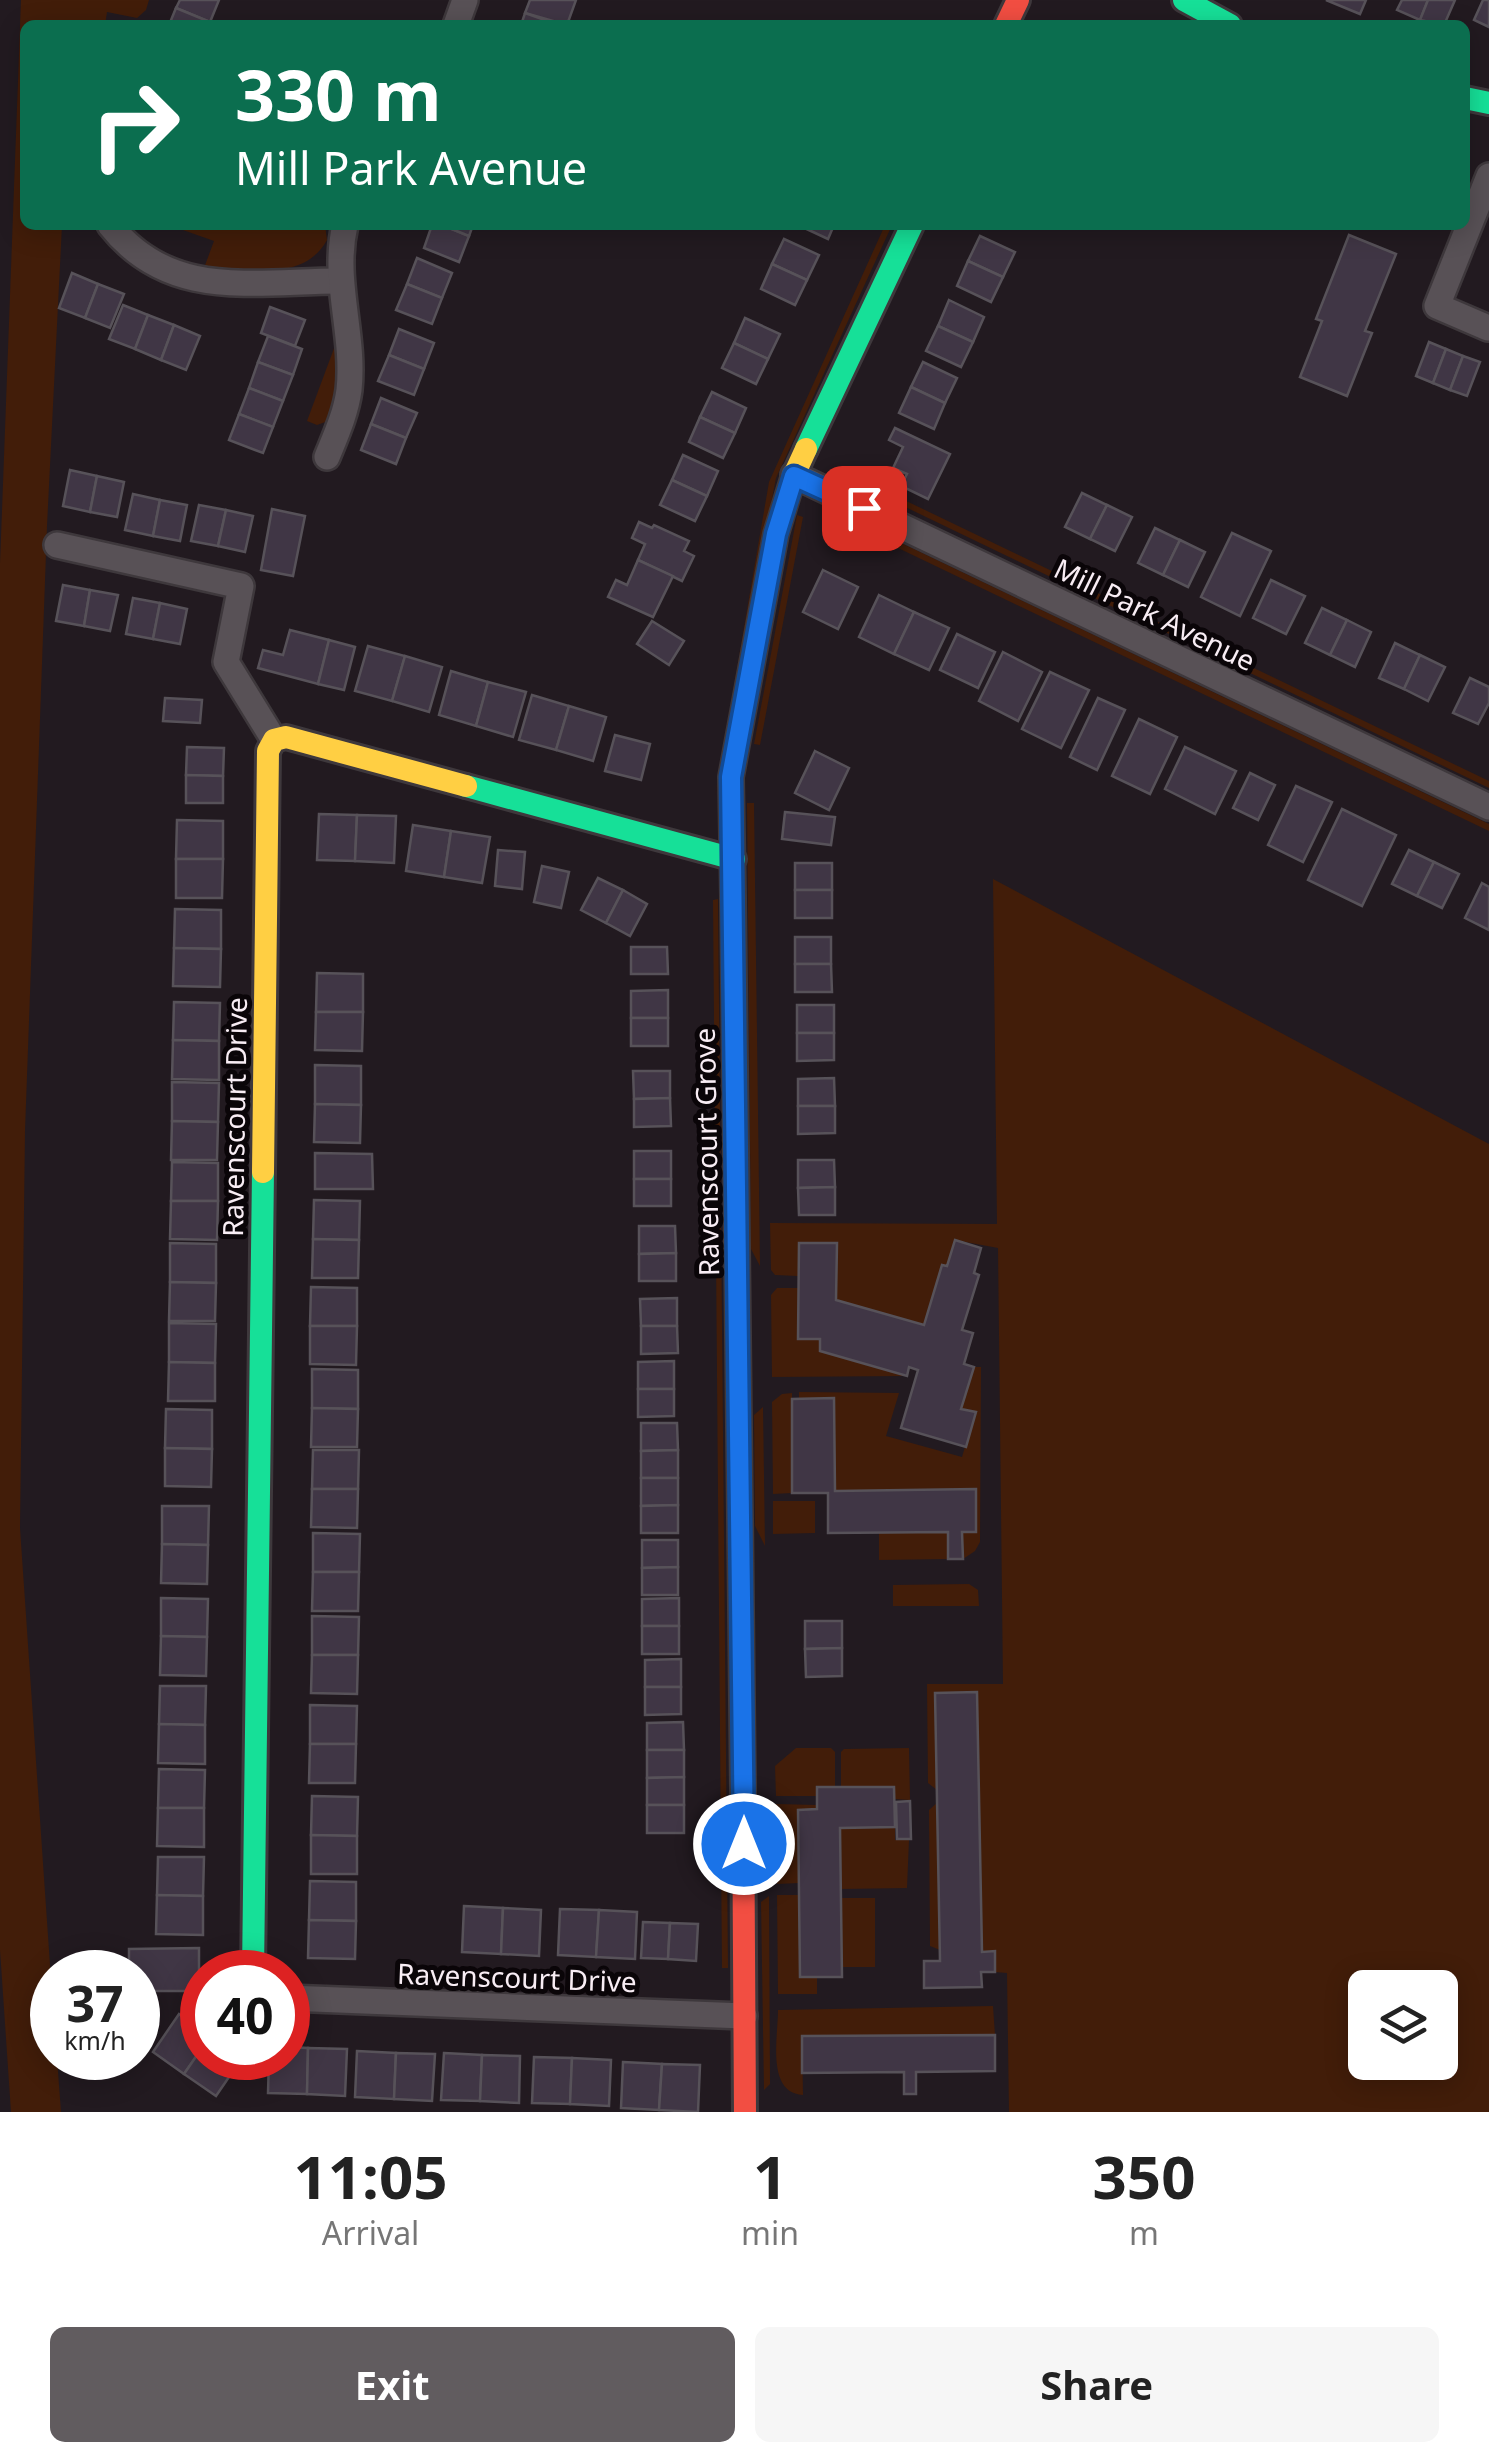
<!DOCTYPE html>
<style>
body{margin:0;font-family:"Noto Sans",sans-serif;background:#f6f6f6;color:#222;height:100vh;display:flex;flex-direction:column;font-size:38px;white-space:nowrap}
*{box-sizing:border-box;margin:0}
p{font-size:32px;color:#767676}
.icon{flex:none;width:55px;height:55px;fill:none;stroke:currentColor;stroke-width:2;stroke-linecap:round;stroke-linejoin:round}
.map{position:relative;height:2112px;overflow:hidden}
.side{display:flex;flex-direction:column;background:#fff;flex:1}
.side>*{flex:none}
.banner{position:absolute;left:20px;top:20px;width:1450px;height:210px;border-radius:15px;box-shadow:0 5px 25px #0003;background:#0b6e4f;color:#fff;overflow:hidden}
.tools{position:absolute;left:1348px;top:1970px;display:grid;gap:20px}
.tools a{display:grid;place-items:center;width:110px;height:110px;border-radius:15px;background:#fff;box-shadow:0 5px 25px #0003;font-size:50px}
.speed{position:absolute;left:30px;top:1950px;display:flex;gap:20px;font-size:50px;font-weight:700;text-align:center}
.speed>*{display:grid;place-content:center;width:130px;height:130px;border-radius:50%;background:#fff;box-shadow:0 5px 25px #0003;line-height:1}
.speed small{font-size:25px;font-weight:400}
.speed .limit{border:15px solid #d22;background:#fff;color:#111}
.pin{position:absolute;display:grid;place-items:center;width:85px;height:85px;color:#fff;margin:-42px;border-radius:20px;box-shadow:0 5px 15px #0006}
.me{position:absolute;width:110px;margin:-55px;rotate:0deg;stroke-linejoin:round;filter:drop-shadow(0 0 8px #0008)}
.turn{display:flex;align-items:center;gap:35px;height:210px;padding:0 50px;font-size:45px}
.turn .icon{width:130px;height:130px;stroke-width:2.5}
.turn b{display:block;font-size:70px;line-height:85px}
.eta{display:flex;justify-content:space-evenly;align-items:center;height:170px;text-align:center}
.eta b{font-size:60px;font-weight:700;line-height:70px}
.action{display:flex;gap:20px;margin-top:auto;padding:20px 50px}
.action a{flex:1;height:115px;border-radius:15px;background:#615c5f;color:#fff;font-size:40px;font-weight:700;line-height:115px;text-align:center}
.action a+a{background:#f6f6f6;color:#222}
.map>svg:first-child{display:block}
</style>
<div class="map">
<svg width="1489" height="2112" viewBox="0 0 1489 2112">
<rect width="100%" height="100%" fill="#221a20"/>
<!-- green -->
<g fill="#421d09" fill-rule="evenodd">
<polygon points="21,0 149,0 146,10 137,18 107,12 105,25 25,25 25,225 62,225 47,526 25,1131 20,1528 52,1994 52,2058 57,2058 61,2112 11,2112 0,1950 0,564"/>
<path d="M 185,225 L 325,225 L 327,240 C 303,283 247,269 204,268 L 214,241 L 183,230 Z"/>
<polygon points="885,225 892,225 776,478 715,796 769,482"/>
<path d="M 336,343 C 340,368 340,397 328,421 L 317,425 L 307,421 Z"/>
<polygon points="900,498 1489,781 1489,788 897,503"/>
<polygon points="826,507 1489,824 1489,831 823,512"/>
<polygon points="797,515 803,517 760,745 754,744"/>
<polygon points="747,803 754,803 760,1266 751,1249"/>
<path d="M 993,879 L 1489,1144 L 1489,2112 L 1009,2112 L 1007,1973 L 995,1972 L 995,1952 L 982,1952 L 976,1692 L 935,1693 L 937,1790 L 928,1783 L 927,1684 L 1003,1684 L 998,1248 L 955,1240 L 947,1266 L 942,1265 L 924,1325 L 836,1300 L 836,1243 L 799,1243 L 798,1276 L 775,1275 L 771,1270 L 770,1223 L 997,1224 ZM 1365,1988 L 1440,1988 L 1440,2062 L 1365,2062 Z"/>
<polygon points="718,899 728,1968 722,1968 713,900"/>
<polygon points="777,1288 798,1288 798,1338 820,1339 821,1351 907,1376 772,1377 771,1295"/>
<polygon points="974,1367 981,1367 980,1542 975,1551 963,1559 962,1532 976,1531 975,1490 835,1491 834,1399 799,1398 799,1392 899,1393 886,1436 962,1457 975,1413 961,1409"/>
<polygon points="792,1393 792,1493 773,1494 772,1402 782,1394"/>
<polygon points="763,1407 765,1546 755,1526 754,1415"/>
<polygon points="773,1501 815,1501 815,1533 773,1534"/>
<polygon points="948,1532 948,1559 879,1560 879,1533"/>
<polygon points="969,1584 978,1590 979,1606 893,1606 893,1585"/>
<polygon points="796,1748 831,1748 835,1752 835,1787 817,1787 817,1796 776,1796 775,1766"/>
<polygon points="909,1748 910,1800 895,1799 894,1787 841,1787 841,1752 844,1749"/>
<polygon points="937,1803 940,1950 930,1946 929,1810"/>
<polygon points="776,1804 817,1805 817,1809 798,1811 799,1883 777,1884"/>
<polygon points="895,1827 895,1840 909,1840 907,1888 841,1889 840,1828"/>
<polygon points="777,1895 799,1895 800,1977 817,1977 817,1994 778,1994"/>
<polygon points="769,1896 770,2084 764,2090 761,1902"/>
<polygon points="841,1898 875,1898 875,1967 842,1967"/>
<path d="M 993,2006 L 995,2035 L 802,2036 L 803,2095 C 766,2093 778,2037 778,2010 Z"/>
</g>
<!-- building -->
<g fill="#403645" stroke="#575259" stroke-width="2.5">
<polygon points="180,0 219,0 210,22 176,8"/>
<polygon points="530,0 576,0 567,25 525,13"/>
<polygon points="1326,0 1366,0 1360,14"/>
<polygon points="1402,0 1428,0 1420,20 1397,10"/>
<polygon points="1428,0 1455,0 1444,25 1420,20"/>
<polygon points="1483,0 1489,0 1489,27 1474,20"/>
<polygon points="176,8 210,22 209,25 169,25"/>
<polygon points="525,13 559,25 521,25"/>
<polygon points="432,225 442,225 469,236 459,262 424,248"/>
<polygon points="442,225 473,225 469,236"/>
<polygon points="798,225 834,225 828,239"/>
<polygon points="1349,235 1396,254 1365,331 1372,333 1347,396 1300,377 1322,321 1316,319"/>
<polygon points="980,236 1015,252 1003,277 968,261"/>
<polygon points="784,239 819,255 807,280 772,264"/>
<polygon points="417,258 452,273 442,298 407,284"/>
<polygon points="968,261 1003,277 991,302 957,286"/>
<polygon points="772,264 807,280 795,305 761,289"/>
<polygon points="72,273 98,284 85,318 59,308"/>
<polygon points="98,284 124,294 110,328 85,318"/>
<polygon points="407,284 442,298 432,324 396,310"/>
<polygon points="949,300 984,317 973,342 938,326"/>
<polygon points="123,305 148,315 135,349 109,339"/>
<polygon points="270,307 305,320 295,346 261,333"/>
<polygon points="148,315 174,325 161,360 135,349"/>
<polygon points="745,318 780,334 768,359 734,343"/>
<polygon points="174,325 200,336 186,370 161,360"/>
<polygon points="938,326 973,342 961,367 926,351"/>
<polygon points="399,329 434,343 424,369 389,355"/>
<polygon points="268,336 302,349 293,375 258,362"/>
<polygon points="1429,342 1446,349 1433,383 1416,376"/>
<polygon points="734,343 768,359 756,384 722,368"/>
<polygon points="1446,349 1463,356 1450,390 1433,383"/>
<polygon points="389,355 424,369 414,395 378,381"/>
<polygon points="1463,356 1480,362 1467,396 1450,390"/>
<polygon points="258,362 293,375 283,401 249,388"/>
<polygon points="923,362 957,378 945,403 911,387"/>
<polygon points="911,387 945,403 934,429 899,413"/>
<polygon points="249,388 283,401 273,427 239,414"/>
<polygon points="712,392 746,408 735,433 700,417"/>
<polygon points="381,398 417,413 406,438 371,424"/>
<polygon points="239,414 273,427 263,453 229,440"/>
<polygon points="700,417 735,433 723,458 689,442"/>
<polygon points="371,424 406,438 396,464 361,450"/>
<polygon points="895,428 950,454 928,499 901,486 907,474 893,468 903,447 889,440"/>
<polygon points="683,455 718,471 707,496 672,480"/>
<polygon points="70,470 97,476 90,512 63,506"/>
<polygon points="97,476 124,482 117,517 90,512"/>
<polygon points="672,480 707,496 695,521 660,505"/>
<polygon points="1082,493 1107,505 1090,539 1065,527"/>
<polygon points="133,494 160,500 153,536 125,530"/>
<polygon points="160,500 187,505 180,541 153,536"/>
<polygon points="199,505 226,510 218,546 191,541"/>
<polygon points="1107,505 1132,517 1115,551 1090,539"/>
<polygon points="272,509 305,516 293,576 261,570"/>
<polygon points="226,510 253,516 245,552 218,546"/>
<polygon points="639,522 652,528 654,525 689,541 684,551 694,556 682,581 638,560 645,544 632,538"/>
<polygon points="1155,528 1180,540 1163,575 1138,563"/>
<polygon points="1232,533 1271,551 1240,616 1201,597"/>
<polygon points="1180,540 1205,552 1188,587 1163,575"/>
<polygon points="638,560 673,576 653,617 608,597 616,580 627,585"/>
<polygon points="823,570 858,587 838,629 803,612"/>
<polygon points="1271,580 1305,596 1286,634 1253,618"/>
<polygon points="63,585 90,590 84,626 56,621"/>
<polygon points="90,590 118,595 110,631 84,626"/>
<polygon points="879,595 914,612 894,654 859,637"/>
<polygon points="133,598 160,603 153,639 126,634"/>
<polygon points="160,603 187,609 180,644 153,639"/>
<polygon points="1322,608 1347,620 1330,655 1305,643"/>
<polygon points="914,612 949,628 929,670 894,654"/>
<polygon points="1347,620 1371,632 1355,667 1330,655"/>
<polygon points="652,621 684,641 669,665 637,644"/>
<polygon points="290,630 329,640 318,684 258,668 263,650 283,655"/>
<polygon points="957,634 995,652 978,688 940,670"/>
<polygon points="329,640 355,647 344,690 318,684"/>
<polygon points="1395,643 1420,655 1404,689 1379,678"/>
<polygon points="368,646 405,656 392,701 355,691"/>
<polygon points="1003,652 1042,672 1018,721 979,701"/>
<polygon points="1420,655 1445,667 1428,701 1404,689"/>
<polygon points="405,656 442,667 429,712 392,701"/>
<polygon points="451,671 488,682 476,726 439,715"/>
<polygon points="1050,672 1089,690 1061,748 1022,729"/>
<polygon points="1470,678 1489,687 1489,703 1478,724 1453,713"/>
<polygon points="488,682 526,692 513,737 476,726"/>
<polygon points="532,695 569,706 556,750 519,740"/>
<polygon points="165,698 202,700 200,723 163,721"/>
<polygon points="1098,698 1125,710 1097,770 1070,757"/>
<polygon points="569,706 606,717 593,761 556,750"/>
<polygon points="1139,719 1177,737 1150,794 1112,776"/>
<polygon points="615,735 650,744 641,780 605,771"/>
<polygon points="187,747 224,748 223,776 186,775"/>
<polygon points="1185,747 1236,771 1215,814 1165,789"/>
<polygon points="815,751 849,768 829,810 795,793"/>
<polygon points="1250,773 1275,785 1258,820 1233,808"/>
<polygon points="186,775 223,776 223,803 186,803"/>
<polygon points="1296,786 1332,802 1303,862 1268,845"/>
<polygon points="1342,809 1396,835 1362,906 1308,880"/>
<polygon points="785,812 835,817 831,845 782,839"/>
<polygon points="319,814 357,815 355,861 317,860"/>
<polygon points="357,815 396,816 394,863 355,861"/>
<polygon points="177,820 223,821 223,859 176,859"/>
<polygon points="413,825 451,831 444,877 406,871"/>
<polygon points="451,831 490,837 482,883 444,877"/>
<polygon points="498,850 525,852 522,889 495,886"/>
<polygon points="1409,850 1434,862 1417,896 1392,884"/>
<polygon points="176,859 223,859 222,898 176,898"/>
<polygon points="1434,862 1459,874 1442,908 1417,896"/>
<rect x="795" y="863" width="37" height="27"/>
<polygon points="542,866 569,872 561,908 534,902"/>
<polygon points="598,878 623,890 606,923 581,910"/>
<polygon points="1482,883 1489,887 1489,930 1465,918"/>
<polygon points="623,890 647,904 630,936 606,923"/>
<rect x="795" y="890" width="37" height="28"/>
<polygon points="175,909 221,910 221,949 174,948"/>
<rect x="795" y="937" width="36" height="27"/>
<polygon points="631,947 667,947 668,974 631,974"/>
<polygon points="174,948 221,949 220,987 173,986"/>
<polygon points="795,964 831,964 832,992 795,992"/>
<polygon points="317,973 363,974 363,1012 316,1012"/>
<polygon points="668,990 668,1018 631,1018 631,991"/>
<polygon points="174,1002 220,1003 219,1041 173,1040"/>
<rect x="797" y="1005" width="37" height="28"/>
<polygon points="316,1012 363,1012 362,1051 315,1050"/>
<rect x="631" y="1018" width="37" height="28"/>
<polygon points="797,1033 834,1033 834,1060 797,1061"/>
<polygon points="173,1040 219,1041 219,1080 172,1079"/>
<polygon points="315,1065 361,1066 361,1105 315,1104"/>
<polygon points="633,1071 670,1071 670,1098 634,1099"/>
<polygon points="834,1078 835,1106 798,1106 798,1079"/>
<polygon points="172,1082 219,1083 218,1122 172,1121"/>
<polygon points="670,1098 671,1126 634,1127 634,1099"/>
<polygon points="315,1104 361,1105 360,1143 314,1142"/>
<polygon points="798,1106 835,1106 835,1133 798,1134"/>
<polygon points="172,1121 218,1122 217,1160 171,1160"/>
<rect x="634" y="1151" width="37" height="28"/>
<polygon points="315,1153 372,1154 373,1189 315,1189"/>
<polygon points="798,1160 834,1160 835,1187 798,1188"/>
<polygon points="172,1162 218,1163 218,1201 171,1201"/>
<rect x="634" y="1179" width="37" height="27"/>
<polygon points="835,1187 835,1215 799,1215 798,1188"/>
<polygon points="314,1200 360,1201 359,1240 313,1239"/>
<polygon points="171,1201 218,1201 217,1240 170,1239"/>
<polygon points="639,1226 675,1226 676,1253 639,1254"/>
<polygon points="313,1239 359,1240 358,1278 312,1278"/>
<polygon points="955,1240 981,1248 974,1273 979,1275 962,1330 973,1333 964,1364 974,1367 961,1409 976,1412 966,1447 901,1428 918,1370 909,1367 907,1376 820,1351 820,1339 798,1339 799,1243 837,1243 836,1300 924,1325 942,1265 947,1266"/>
<polygon points="170,1243 216,1244 216,1283 170,1282"/>
<polygon points="676,1253 676,1281 639,1281 639,1254"/>
<polygon points="170,1282 216,1283 215,1321 169,1321"/>
<polygon points="311,1287 357,1288 357,1326 310,1326"/>
<polygon points="677,1298 677,1326 641,1326 640,1299"/>
<polygon points="169,1323 216,1324 215,1363 169,1362"/>
<polygon points="310,1326 357,1326 356,1365 310,1364"/>
<polygon points="641,1326 677,1326 678,1353 641,1354"/>
<polygon points="674,1361 674,1389 638,1389 638,1362"/>
<polygon points="169,1362 215,1363 215,1401 168,1401"/>
<polygon points="312,1369 358,1370 358,1409 312,1408"/>
<polygon points="638,1389 674,1389 674,1416 638,1417"/>
<polygon points="834,1398 835,1491 976,1489 976,1532 962,1532 963,1559 948,1559 948,1532 828,1533 828,1493 792,1493 792,1399"/>
<polygon points="312,1408 358,1409 357,1447 311,1447"/>
<polygon points="166,1409 212,1410 212,1449 165,1448"/>
<polygon points="641,1423 677,1423 678,1450 641,1451"/>
<polygon points="165,1448 212,1449 211,1487 165,1486"/>
<polygon points="313,1450 359,1450 358,1489 312,1489"/>
<polygon points="678,1450 678,1478 641,1478 641,1451"/>
<polygon points="641,1478 678,1478 678,1505 641,1506"/>
<polygon points="312,1489 358,1489 357,1528 311,1527"/>
<polygon points="678,1505 678,1533 641,1533 641,1506"/>
<polygon points="162,1506 209,1506 208,1545 162,1544"/>
<polygon points="313,1533 360,1534 359,1572 313,1572"/>
<polygon points="642,1540 678,1540 678,1567 642,1568"/>
<polygon points="162,1544 208,1545 207,1584 161,1583"/>
<polygon points="678,1567 678,1595 642,1595 642,1568"/>
<polygon points="313,1572 359,1572 358,1611 312,1611"/>
<polygon points="161,1598 208,1599 207,1637 161,1636"/>
<polygon points="679,1598 679,1626 642,1626 642,1599"/>
<polygon points="312,1616 359,1617 358,1655 312,1655"/>
<polygon points="805,1621 842,1621 842,1648 805,1649"/>
<rect x="642" y="1626" width="37" height="28"/>
<polygon points="161,1636 207,1637 206,1676 160,1675"/>
<polygon points="842,1648 842,1676 806,1677 805,1649"/>
<polygon points="312,1655 358,1655 357,1694 311,1693"/>
<polygon points="681,1659 681,1687 645,1687 645,1660"/>
<polygon points="160,1686 206,1686 205,1725 159,1724"/>
<polygon points="645,1687 681,1687 681,1714 645,1715"/>
<polygon points="977,1692 982,1952 995,1951 995,1972 981,1972 982,1987 924,1988 924,1961 940,1961 935,1693"/>
<polygon points="310,1705 357,1706 356,1744 310,1744"/>
<polygon points="683,1722 684,1750 647,1750 647,1723"/>
<polygon points="159,1724 205,1725 205,1764 158,1763"/>
<polygon points="310,1744 356,1744 355,1783 309,1783"/>
<polygon points="647,1750 684,1750 684,1777 647,1778"/>
<polygon points="159,1769 205,1770 204,1808 158,1808"/>
<polygon points="684,1777 684,1805 647,1805 647,1778"/>
<polygon points="817,1787 894,1787 895,1827 840,1828 842,1977 800,1977 798,1810 817,1809"/>
<polygon points="312,1796 358,1797 357,1836 311,1835"/>
<polygon points="910,1801 911,1839 897,1839 896,1802"/>
<rect x="647" y="1805" width="37" height="28"/>
<polygon points="158,1808 204,1808 204,1847 157,1846"/>
<polygon points="311,1835 357,1836 357,1874 311,1874"/>
<polygon points="158,1857 204,1857 203,1896 157,1895"/>
<polygon points="310,1881 356,1882 356,1921 309,1920"/>
<polygon points="157,1895 203,1896 203,1935 156,1934"/>
<polygon points="464,1906 503,1908 501,1954 462,1952"/>
<polygon points="503,1908 541,1910 539,1956 501,1954"/>
<polygon points="560,1909 599,1910 596,1957 558,1955"/>
<polygon points="599,1910 637,1912 635,1959 596,1957"/>
<polygon points="309,1920 356,1921 355,1959 308,1958"/>
<polygon points="643,1922 670,1923 668,1959 641,1958"/>
<polygon points="670,1923 698,1924 696,1961 668,1959"/>
<polygon points="199,1948 199,1991 138,1991 138,1972 129,1972 129,1949"/>
<polygon points="179,2014 202,2030 202,2048 184,2074 153,2052"/>
<polygon points="995,2035 995,2071 916,2072 916,2094 904,2094 904,2072 802,2073 802,2036"/>
<polygon points="288,2047 308,2048 307,2094 268,2093 269,2058 288,2058"/>
<polygon points="202,2048 202,2058 242,2058 216,2096 184,2074"/>
<polygon points="308,2048 347,2049 345,2096 307,2094"/>
<polygon points="357,2051 396,2053 394,2099 355,2097"/>
<polygon points="396,2053 435,2054 432,2101 394,2099"/>
<polygon points="444,2053 482,2055 480,2101 441,2100"/>
<polygon points="482,2055 520,2056 519,2103 480,2101"/>
<polygon points="534,2057 572,2058 570,2104 532,2103"/>
<polygon points="572,2058 611,2060 609,2106 570,2104"/>
<polygon points="623,2062 662,2064 659,2110 621,2108"/>
<polygon points="662,2064 700,2065 698,2112 659,2110"/>
</g>
<g fill="none" stroke-linecap="round" stroke-linejoin="round">
<!-- street casing -->
<g stroke="#3e383c" stroke-width="30">
<g id="street">
<polyline points="456,25 465,0"/>
<path d="M 110,225 C 170,301 254,281 340,281"/>
<polyline points="1488,328 1437,306 1489,176"/>
<path d="M 327,457 C 336,435 346,413 349,390 C 355,334 332,280 345,225"/>
<polyline points="794,475 1489,807"/>
<polyline points="57,545 241,586 226,662 274,740"/>
<polyline points="288,1998 744,2016"/>
</g>
</g>
<!-- fast casing -->
<g stroke="#3e383c" stroke-width="28">
<g id="fast">
<polyline points="1184,0 1230,25"/>
<polyline points="1465,98 1489,103"/>
<polyline points="806,449 912,225"/>
<polyline points="466,786 734,859"/>
<polyline points="736,1153 743,1791"/>
<polyline points="253,1972 263,1172"/>
</g>
</g>
<!-- slow casing -->
<g stroke="#3e383c" stroke-width="28">
<g id="slow">
<polyline points="733,898 731,777 776,534 794,475 806,449"/>
<polyline points="263,1172 268,751 274,740 286,737 466,786"/>
</g>
</g>
<!-- jam casing -->
<g stroke="#3e383c" stroke-width="28">
<g id="jam">
<polyline points="1006,25 1018,0"/>
<polyline points="733,898 736,1153"/>
<polyline points="743,1791 745,2112"/>
</g>
</g>
<!-- street -->
<use href="#street" stroke="#585156" stroke-width="25"/>
<!-- fast -->
<use href="#fast" stroke="#16e098" stroke-width="22"/>
<!-- slow -->
<use href="#slow" stroke="#ffcf43" stroke-width="22"/>
<!-- jam -->
<use href="#jam" stroke="#f24e42" stroke-width="22"/>
</g>
<g fill="none" stroke-linecap="round" stroke-linejoin="round">
<!-- route casing -->
<g stroke="#114b97" stroke-width="25">
<polyline id="route" points="744,1844 731,777 776,534 794,476 864,508"/>
</g>
<!-- route -->
<use href="#route" stroke="#1a73e8" stroke-width="18"/>
</g>
<g text-anchor="middle" dominant-baseline="central" stroke-width="10" stroke-linejoin="round" paint-order="stroke">
<!-- street labels -->
<g font-size="28" fill="#f8edf4" stroke="#0a0508">
<text transform="translate(1155 614) rotate(26)">Mill Park Avenue</text>
<text transform="translate(234 1117) rotate(-89)">Ravenscourt Drive</text>
<text transform="translate(706 1152) rotate(-91)">Ravenscourt Grove</text>
<text transform="translate(517 1977) rotate(2)">Ravenscourt Drive</text>
</g>
</g>
</svg>
<div class="tools">
<a><svg class="icon" aria-label="layers" viewBox="0 0 24 24"><path d="M12 4l9 5-9 5-9-5zM3 14l9 5 9-5"/></svg></a>
</div>
<div class="speed"><div>37<small>km/h</small></div><div class="limit">40</div></div>
<div class="pin" style="left:864px;top:508px;background:#d93025"><svg class="icon" aria-label="arrive" viewBox="0 0 24 24"><path d="M6 21V4h12l-3 4 3 4H6"/></svg></div>
<svg class="me" style="left:744px;top:1844px" viewBox="-20 -20 40 40"><circle r="17" fill="#1a73e8" stroke="#fff" stroke-width="3"/><path d="M0-11L8 9 0 5-8 9z" fill="#fff"/></svg>
<div class="banner">
<div class="turn"><svg class="icon" aria-label="right" viewBox="0 0 24 24"><path d="M7 20v-9h11M14 6l5 5-5 5"/></svg><div><b>330 m</b>Mill Park Avenue</div></div>
</div>
</div>
<section class="side">
<div class="eta">
<div><b>11:05</b><p>Arrival</p></div>
<div><b>1</b><p>min</p></div>
<div><b>350</b><p>m</p></div>
</div>
<div class="action"><a>Exit</a><a>Share</a></div>
</section>
